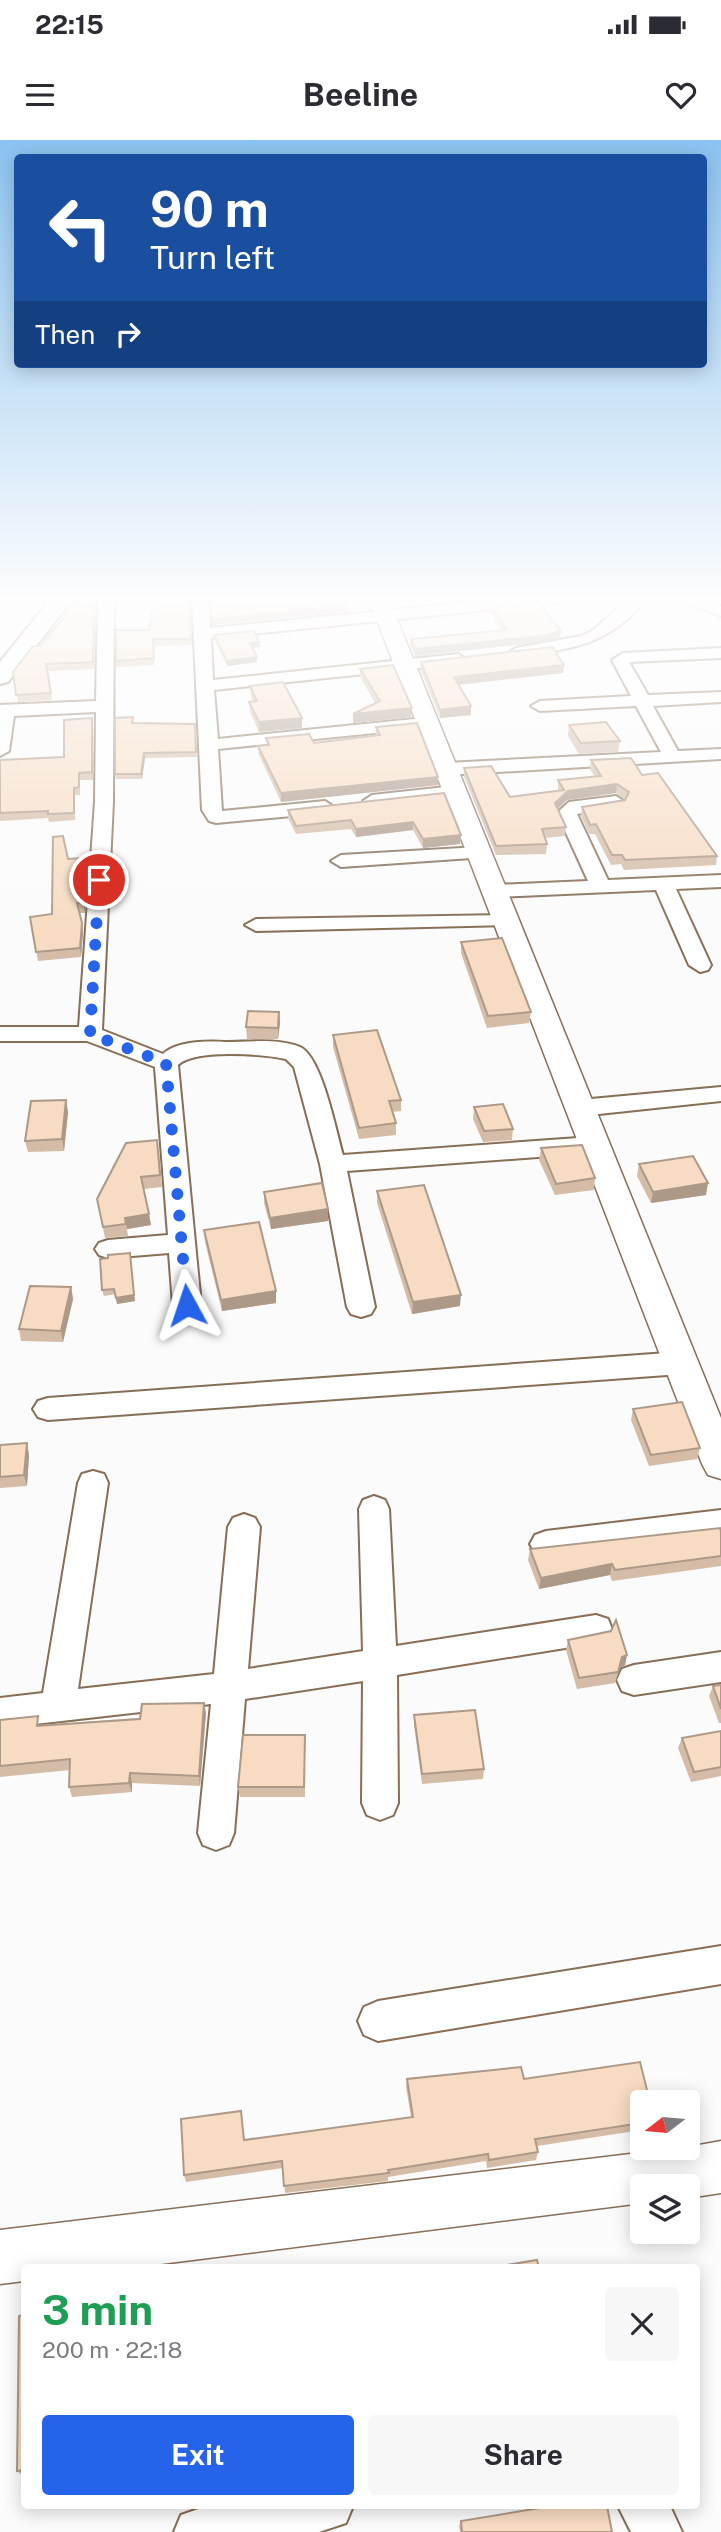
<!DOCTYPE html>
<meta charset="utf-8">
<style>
body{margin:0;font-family:"Public Sans",sans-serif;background:#f7f7f7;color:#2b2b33;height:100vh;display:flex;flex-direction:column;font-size:26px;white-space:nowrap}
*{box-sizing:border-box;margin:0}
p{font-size:23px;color:#7c7c81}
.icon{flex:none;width:38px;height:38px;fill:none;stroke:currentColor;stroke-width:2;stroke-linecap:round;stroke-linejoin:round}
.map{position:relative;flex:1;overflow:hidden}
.panel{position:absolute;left:21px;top:2124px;width:679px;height:245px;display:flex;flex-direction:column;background:#fff;border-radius:7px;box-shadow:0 4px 18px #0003}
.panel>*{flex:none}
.hud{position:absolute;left:14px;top:14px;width:693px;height:214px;border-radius:7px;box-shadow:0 4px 18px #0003;background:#1a4fa0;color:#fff;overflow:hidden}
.needle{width:46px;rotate:254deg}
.buttons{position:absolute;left:630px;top:1950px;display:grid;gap:14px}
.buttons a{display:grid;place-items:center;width:70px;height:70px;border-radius:7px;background:#fff;box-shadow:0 4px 18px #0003;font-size:35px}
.pin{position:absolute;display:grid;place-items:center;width:60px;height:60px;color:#fff;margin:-30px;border:4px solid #fff;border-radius:50%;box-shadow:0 2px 7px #0007}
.me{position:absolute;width:77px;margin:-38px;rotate:355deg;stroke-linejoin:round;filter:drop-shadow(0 0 5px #0008)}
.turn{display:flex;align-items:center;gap:24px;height:147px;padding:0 21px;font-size:32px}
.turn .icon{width:91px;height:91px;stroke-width:2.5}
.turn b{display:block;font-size:49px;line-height:60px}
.then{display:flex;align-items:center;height:66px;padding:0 21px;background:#0003;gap:14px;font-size:26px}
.round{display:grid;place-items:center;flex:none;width:74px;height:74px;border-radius:7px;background:#f7f7f7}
.overview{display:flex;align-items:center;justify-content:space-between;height:119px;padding:0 21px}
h1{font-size:42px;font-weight:700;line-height:52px;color:#1e9e55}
.cta{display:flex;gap:14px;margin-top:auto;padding:14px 21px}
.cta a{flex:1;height:80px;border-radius:7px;background:#2563eb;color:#fff;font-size:28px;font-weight:700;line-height:80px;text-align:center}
.cta a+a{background:#f7f7f7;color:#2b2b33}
.status{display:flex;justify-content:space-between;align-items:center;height:49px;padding:0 35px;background:#fff;direction:ltr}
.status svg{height:19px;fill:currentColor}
header{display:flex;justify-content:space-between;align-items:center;height:91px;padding:0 21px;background:#fff;font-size:32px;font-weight:700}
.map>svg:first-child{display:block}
</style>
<div class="status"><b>22:15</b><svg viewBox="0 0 49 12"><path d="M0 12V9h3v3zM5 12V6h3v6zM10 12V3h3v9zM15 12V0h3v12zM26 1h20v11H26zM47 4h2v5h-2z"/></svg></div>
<header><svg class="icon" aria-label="menu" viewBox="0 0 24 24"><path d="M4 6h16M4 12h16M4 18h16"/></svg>Beeline<svg class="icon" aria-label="heart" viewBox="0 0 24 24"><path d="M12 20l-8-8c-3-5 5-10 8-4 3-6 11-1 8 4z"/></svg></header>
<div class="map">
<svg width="721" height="2392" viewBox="0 0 721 2392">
<rect width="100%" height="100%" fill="#fbfbfb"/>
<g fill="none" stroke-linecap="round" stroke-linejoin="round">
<!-- minor casing -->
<g stroke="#866e57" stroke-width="4">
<g id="minor">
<path d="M 98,457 L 114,457 L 113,662 L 102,890 L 163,914 C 177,901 207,901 225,902 C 248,902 278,898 300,907 C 322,917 336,991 343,1015 L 578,998 L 587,1000 L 590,1006 L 587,1012 L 578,1014 L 347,1031 L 375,1167 L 371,1174 L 361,1177 L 351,1174 L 347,1167 L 320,1024 L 294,927 L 286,919 C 263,914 195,909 178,925 L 201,1165 L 197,1172 L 187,1175 L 177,1172 L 173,1165 L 169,1113 L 108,1118 L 99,1115 L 95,1109 L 99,1103 L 108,1100 L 168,1095 L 155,927 L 87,901 L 0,901 L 0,887 L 79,887 L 95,662 L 96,572 L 14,576 L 9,611 L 0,616 L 0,565 L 96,561 Z"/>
<polygon points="192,457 208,457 210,488 522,457 574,457 566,462 211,498 213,540 458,514 466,519 458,524 214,550 218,599 414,579 423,584 414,589 218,609 222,671 325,661 334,667 325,673 216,683 209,681 202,670"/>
<path d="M 631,457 L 648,457 C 608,507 574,507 516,518 L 508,513 L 516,508 L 581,496 L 592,491 Z"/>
<polygon points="670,457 693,457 721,466 721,476"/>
<polygon points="721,508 721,518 629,522 648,555 721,552 721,562 653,566 678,611 721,609 721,619 446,635 437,629 446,623 661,612 636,566 540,571 531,566 540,561 631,556 612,520 623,513"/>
<polygon points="455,646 462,648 464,652 462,656 372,667 363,661 372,655"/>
<polygon points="616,656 625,662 623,666 577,674 608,740 721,735 721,747 676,749 711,825 708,830 700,832 689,825 656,750 495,757 485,751 495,745 588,741 557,673 569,662"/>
<polygon points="479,707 489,713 486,717 341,727 331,721 341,715"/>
<polygon points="506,775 516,781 513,785 256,791 245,785 256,779"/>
<polygon points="721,947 721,961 580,976 571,973 568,968 571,963 580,960"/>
<polygon points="681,1212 691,1216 695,1223 691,1230 681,1234 48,1280 38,1277 33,1269 38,1261 48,1258"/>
<polygon points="93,1331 104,1334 108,1343 78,1549 214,1534 228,1387 233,1378 244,1374 255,1378 260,1387 248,1529 363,1511 359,1369 363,1360 374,1356 385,1360 389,1369 396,1506 596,1475 608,1479 612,1489 608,1499 596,1503 397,1535 398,1663 393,1675 380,1680 367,1675 362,1663 363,1541 245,1559 234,1693 229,1705 216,1710 203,1705 198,1693 211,1564 0,1588 0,1558 43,1553 78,1343 82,1334"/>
<polygon points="721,1370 721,1396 546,1417 535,1413 530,1404 535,1395 546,1391"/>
<polygon points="721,1512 721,1542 634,1555 622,1551 617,1540 622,1529 634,1525"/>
<polygon points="721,1806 721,1844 378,1901 364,1895 358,1881 364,1867 378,1861"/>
<polygon points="207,2366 353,2366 346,2383 319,2392 174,2392 181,2375"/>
<polygon points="618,2366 670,2366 682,2392 631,2392"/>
</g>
</g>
<!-- tertiary casing -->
<g stroke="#866e57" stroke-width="3">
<g id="tertiary">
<polygon points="368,457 388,457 721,1278 721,1339 708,1335 702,1324"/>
<polygon points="721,2001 721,2053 688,2058 688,2046 642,2046 642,2063 129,2128 24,2128 24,2141 0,2144 0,2090 688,2007"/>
</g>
</g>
<!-- secondary casing -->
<g stroke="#866e57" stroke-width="4">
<polygon id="secondary" points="52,457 74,457 8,542 0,544 0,522"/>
</g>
<!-- minor -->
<use href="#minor" fill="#fff" fill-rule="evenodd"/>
<!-- tertiary -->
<use href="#tertiary" fill="#fff" fill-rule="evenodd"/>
<!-- secondary -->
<use href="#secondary" fill="#fff" fill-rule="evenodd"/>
</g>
<!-- wall -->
<g fill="#d4bca7">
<polygon points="33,457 50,457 44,463 34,463"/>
<polygon points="72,457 96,457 94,529 48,531 52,560 18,562 13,532 40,506 73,466 71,466 70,459"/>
<polygon points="190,457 192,505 154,506 154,525 116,527 116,521 149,490"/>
<polygon points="480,457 500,457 481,458"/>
<polygon points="491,466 560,497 542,502 415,516 410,505 411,499 502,491 490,472"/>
<polygon points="214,495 259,502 260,507 253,508 257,517 257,522 227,526 214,500"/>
<polygon points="421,522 563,533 459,545 471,575 440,578 421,531"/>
<polygon points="360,529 411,577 353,583 353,574 375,563 360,537"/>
<polygon points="250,546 302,578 302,588 259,592 250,572 249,562 253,561 251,556"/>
<polygon points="92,578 93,585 93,640 80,640 80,655 75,655 75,680 49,682 48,678 0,681 0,620 64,617"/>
<polygon points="134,583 195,584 197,617 145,618 142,639 116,639 115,634"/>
<polygon points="569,585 620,601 618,612 579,614 568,596"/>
<polygon points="376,587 438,637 438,645 281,662 259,615 258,606 267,605 266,598 314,603 376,595"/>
<polygon points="591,620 642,635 717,716 716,725 624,730 621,724 611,725 595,694 589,694 581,676 582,667 625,660 616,653 567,660 558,669 566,687 565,696 545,698 547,704 546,714 496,715 464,637 464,628 510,657 558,651 558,640 595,637 590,629"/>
<polygon points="444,653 461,695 460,704 423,708 413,690 356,697 351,689 296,694 288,678 288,670"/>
<polygon points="68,719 84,727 85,773 79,773 83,792 81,817 38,821 30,777 52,774"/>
<polygon points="461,802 531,872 529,883 487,888 461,813"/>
<polygon points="279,872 280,883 278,899 247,899 246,887"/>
<polygon points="333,895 401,960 401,971 392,972 396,983 396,995 359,999 333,907"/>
<polygon points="66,960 68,972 64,1011 28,1012 25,1001"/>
<polygon points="474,967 513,989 512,1000 483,1002 473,979"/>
<polygon points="541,1008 595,1038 594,1050 555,1055 539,1020"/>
<polygon points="159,1011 162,1047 144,1049 151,1085 127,1089 128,1096 105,1098 97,1059"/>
<polygon points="639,1024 706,1055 651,1063 637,1036"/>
<polygon points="377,1051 460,1166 412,1174 377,1063"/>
<polygon points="264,1052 328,1081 271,1089 264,1063"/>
<polygon points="204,1090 276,1151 276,1163 222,1171 205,1102"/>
<polygon points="108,1118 135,1161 117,1164 115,1154 104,1156 102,1150"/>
<polygon points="71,1147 73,1159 63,1202 21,1201 19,1189"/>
<polygon points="633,1269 700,1308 697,1319 649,1326 631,1280"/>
<polygon points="27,1303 29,1315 27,1346 0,1348 0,1305"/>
<polygon points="721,1392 721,1426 612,1441 610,1435 539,1449 528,1420 530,1409"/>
<polygon points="568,1500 627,1515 625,1525 620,1528 615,1543 577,1549 566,1510"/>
<polygon points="721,1545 721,1583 719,1583 709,1556 713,1546"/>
<polygon points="206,1573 200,1646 132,1643 132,1652 72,1657 69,1647 70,1630 0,1637 0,1580 41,1585"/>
<polygon points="414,1575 484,1629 483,1639 422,1644 414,1585"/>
<polygon points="721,1591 721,1636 691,1642 678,1608 682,1598"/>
<polygon points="305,1605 305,1657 240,1657 238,1647"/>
<polygon points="407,1939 524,1939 642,1962 642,1990 537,2006 538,2012 536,2020 487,2028 486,2021 388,2037 388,2041 285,2053 283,2028 186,2042 184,2035 241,1971 244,2000 411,1977 406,1947"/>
<polygon points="24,2175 24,2336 23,2336 17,2331"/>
<polygon points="461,2381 612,2392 460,2392 459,2386"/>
</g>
<!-- shaded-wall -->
<g fill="#ad9988">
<polygon points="43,457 50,457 44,463"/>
<polygon points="94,457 96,457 94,529 93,522"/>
<polygon points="347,465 347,472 212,485 212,479"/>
<polygon points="561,491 560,497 542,502 415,516 415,509"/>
<polygon points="259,502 260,507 250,508 250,503"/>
<polygon points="257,517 257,522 227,526 227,521"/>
<polygon points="564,525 563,533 454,545 454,537"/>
<polygon points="471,566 471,575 440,578 440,570"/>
<polygon points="412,568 411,577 353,583 353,574"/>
<polygon points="92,578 93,585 93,640 92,632"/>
<polygon points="302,578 302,588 259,592 259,582"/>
<polygon points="144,613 145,618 142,639 141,634"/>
<polygon points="438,637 438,645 281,662 281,653"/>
<polygon points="617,644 616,653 567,660 554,672 555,663 568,651"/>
<polygon points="413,682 413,690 356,697 356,689"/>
<polygon points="461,695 460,704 423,708 423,699"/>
<polygon points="83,718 84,727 85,773 83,763"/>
<polygon points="82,783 83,792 81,817 80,808"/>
<polygon points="279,872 280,883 278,899 278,888"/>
<polygon points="66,960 68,972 64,1011 62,999"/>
<polygon points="708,1043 706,1055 651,1063 653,1052"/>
<polygon points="328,1069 328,1081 271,1089 270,1078"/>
<polygon points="149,1074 151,1085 127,1089 125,1078"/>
<polygon points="130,1113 135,1161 117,1164 116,1158"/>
<polygon points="71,1147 73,1159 63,1202 61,1191"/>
<polygon points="276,1151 276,1163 222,1171 221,1160"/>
<polygon points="461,1155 460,1166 412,1174 413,1162"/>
<polygon points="27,1303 29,1315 27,1346 24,1335"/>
<polygon points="612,1424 610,1435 539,1449 541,1438"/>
<polygon points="627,1515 625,1525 620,1528 615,1543 622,1517"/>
<polygon points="204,1563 206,1573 200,1646 199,1636"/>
<polygon points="130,1633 132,1643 132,1652 129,1643"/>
</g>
<!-- building -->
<g fill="#f7dbc2" stroke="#ad9988" stroke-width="2">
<polygon points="72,457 94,457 93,522 46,524 51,553 16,555 13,532 33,506 40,506 78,460 70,459"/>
<polygon points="154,457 189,457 191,499 153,499 154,518 116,521 116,490 149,490"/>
<polygon points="210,457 342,457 347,465 212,479"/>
<polygon points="537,461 561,491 542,496 415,509 411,499 507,490 491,466"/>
<polygon points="254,491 259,502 250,503 257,517 227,521 214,495"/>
<polygon points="552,507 564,525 454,537 471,566 440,570 421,522"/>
<polygon points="393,525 412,568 353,574 380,561 360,529"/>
<polygon points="283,542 302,578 259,582 249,562 257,561 250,546"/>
<polygon points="133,577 132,583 195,584 196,612 144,613 141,634 115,634 115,578"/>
<polygon points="92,578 92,632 79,633 79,647 74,648 74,673 48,674 48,671 0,673 0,620 64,617 64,580"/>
<polygon points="606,582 620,601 581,603 569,585"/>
<polygon points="417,583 438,637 281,653 258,606 269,605 266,598 309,594 314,603 380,595 376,587"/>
<polygon points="631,618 642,635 658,633 717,716 625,720 622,715 612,715 596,684 590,685 582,667 625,660 629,652 617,644 568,651 555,663 566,687 542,689 547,704 496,706 464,628 491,626 510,657 564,650 558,640 601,636 591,620"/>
<polygon points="444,653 461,695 423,699 413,682 356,689 351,680 296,686 288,670"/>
<polygon points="63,696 68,719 83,718 83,763 77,763 82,783 80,808 36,812 30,777 52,774 53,697"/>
<polygon points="502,798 531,872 488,876 461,802"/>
<polygon points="248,871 279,872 278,888 246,887"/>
<polygon points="377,890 401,960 389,961 396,983 359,988 333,895"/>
<polygon points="66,960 62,999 25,1001 31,961"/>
<polygon points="503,964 513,989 484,991 474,967"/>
<polygon points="157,1000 160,1035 141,1037 149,1074 125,1078 126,1084 103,1087 97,1059 126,1003"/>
<polygon points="582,1005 595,1038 556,1044 541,1008"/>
<polygon points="693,1016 708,1043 653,1052 639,1024"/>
<polygon points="322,1043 328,1069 270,1078 264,1052"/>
<polygon points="424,1045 461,1155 413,1162 377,1051"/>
<polygon points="259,1082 276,1151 221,1160 204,1090"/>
<polygon points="130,1113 134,1155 116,1158 114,1149 102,1150 100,1119 108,1118 108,1115"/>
<polygon points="30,1146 71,1147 61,1191 19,1189"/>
<polygon points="682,1262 700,1308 651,1315 633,1269"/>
<polygon points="27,1303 24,1335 0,1337 0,1305"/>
<polygon points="720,1388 721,1392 721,1416 615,1430 612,1424 541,1438 530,1409"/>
<polygon points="616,1480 627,1515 622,1517 618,1532 579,1538 568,1500 611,1491"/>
<polygon points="721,1545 721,1569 713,1546"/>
<polygon points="204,1563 199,1636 130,1633 129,1643 69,1647 70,1619 0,1626 0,1580 38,1576 37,1586 140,1579 142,1564"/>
<polygon points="475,1570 484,1629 422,1634 414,1575"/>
<polygon points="721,1591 721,1627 694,1632 682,1598"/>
<polygon points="243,1595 305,1595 304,1647 238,1647"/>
<polygon points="640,1922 650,1962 642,1962 642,1983 535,1999 538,2012 489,2020 488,2014 388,2030 389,2033 284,2046 282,2021 184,2035 181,1979 241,1971 244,2000 413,1977 407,1939 521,1927 524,1939"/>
<polygon points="537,2120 539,2128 489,2128"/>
<polygon points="24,2175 24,2330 17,2331 19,2176"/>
<polygon points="552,2366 607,2366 612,2392 462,2392 461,2381"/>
</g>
<!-- sky -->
<linearGradient id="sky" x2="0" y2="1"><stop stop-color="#8bc3f0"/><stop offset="0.58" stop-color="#fdfdfd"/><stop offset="1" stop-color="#fdfdfd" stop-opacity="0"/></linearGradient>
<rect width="721" height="792" fill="url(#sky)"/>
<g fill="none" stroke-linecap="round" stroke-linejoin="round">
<!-- route -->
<polyline stroke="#2563eb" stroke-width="12" stroke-dasharray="0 21.6" points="99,740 90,894 166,923 187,1165"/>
</g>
</svg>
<div class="buttons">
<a><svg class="needle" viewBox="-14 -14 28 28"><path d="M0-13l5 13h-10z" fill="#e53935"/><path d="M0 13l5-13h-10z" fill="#7c7c81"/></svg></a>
<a><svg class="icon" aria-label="layers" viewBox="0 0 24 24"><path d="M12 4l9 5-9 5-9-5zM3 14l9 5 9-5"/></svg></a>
</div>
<div class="pin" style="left:99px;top:740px;background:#d93025"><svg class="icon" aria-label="arrive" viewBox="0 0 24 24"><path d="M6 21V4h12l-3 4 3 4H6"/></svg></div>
<svg class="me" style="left:187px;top:1165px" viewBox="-20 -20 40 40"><path d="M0-17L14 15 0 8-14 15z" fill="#2563eb" stroke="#fff" stroke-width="4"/></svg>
<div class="hud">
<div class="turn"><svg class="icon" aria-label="left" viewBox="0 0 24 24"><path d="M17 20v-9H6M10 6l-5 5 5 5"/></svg><div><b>90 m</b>Turn left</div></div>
<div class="then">Then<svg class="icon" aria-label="right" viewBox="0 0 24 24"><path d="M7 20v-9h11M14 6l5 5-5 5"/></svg></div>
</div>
<section class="panel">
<div class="overview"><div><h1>3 min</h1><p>200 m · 22:18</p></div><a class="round"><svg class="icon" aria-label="close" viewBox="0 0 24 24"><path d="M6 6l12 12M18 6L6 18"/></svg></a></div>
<div class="cta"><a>Exit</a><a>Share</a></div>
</section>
</div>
